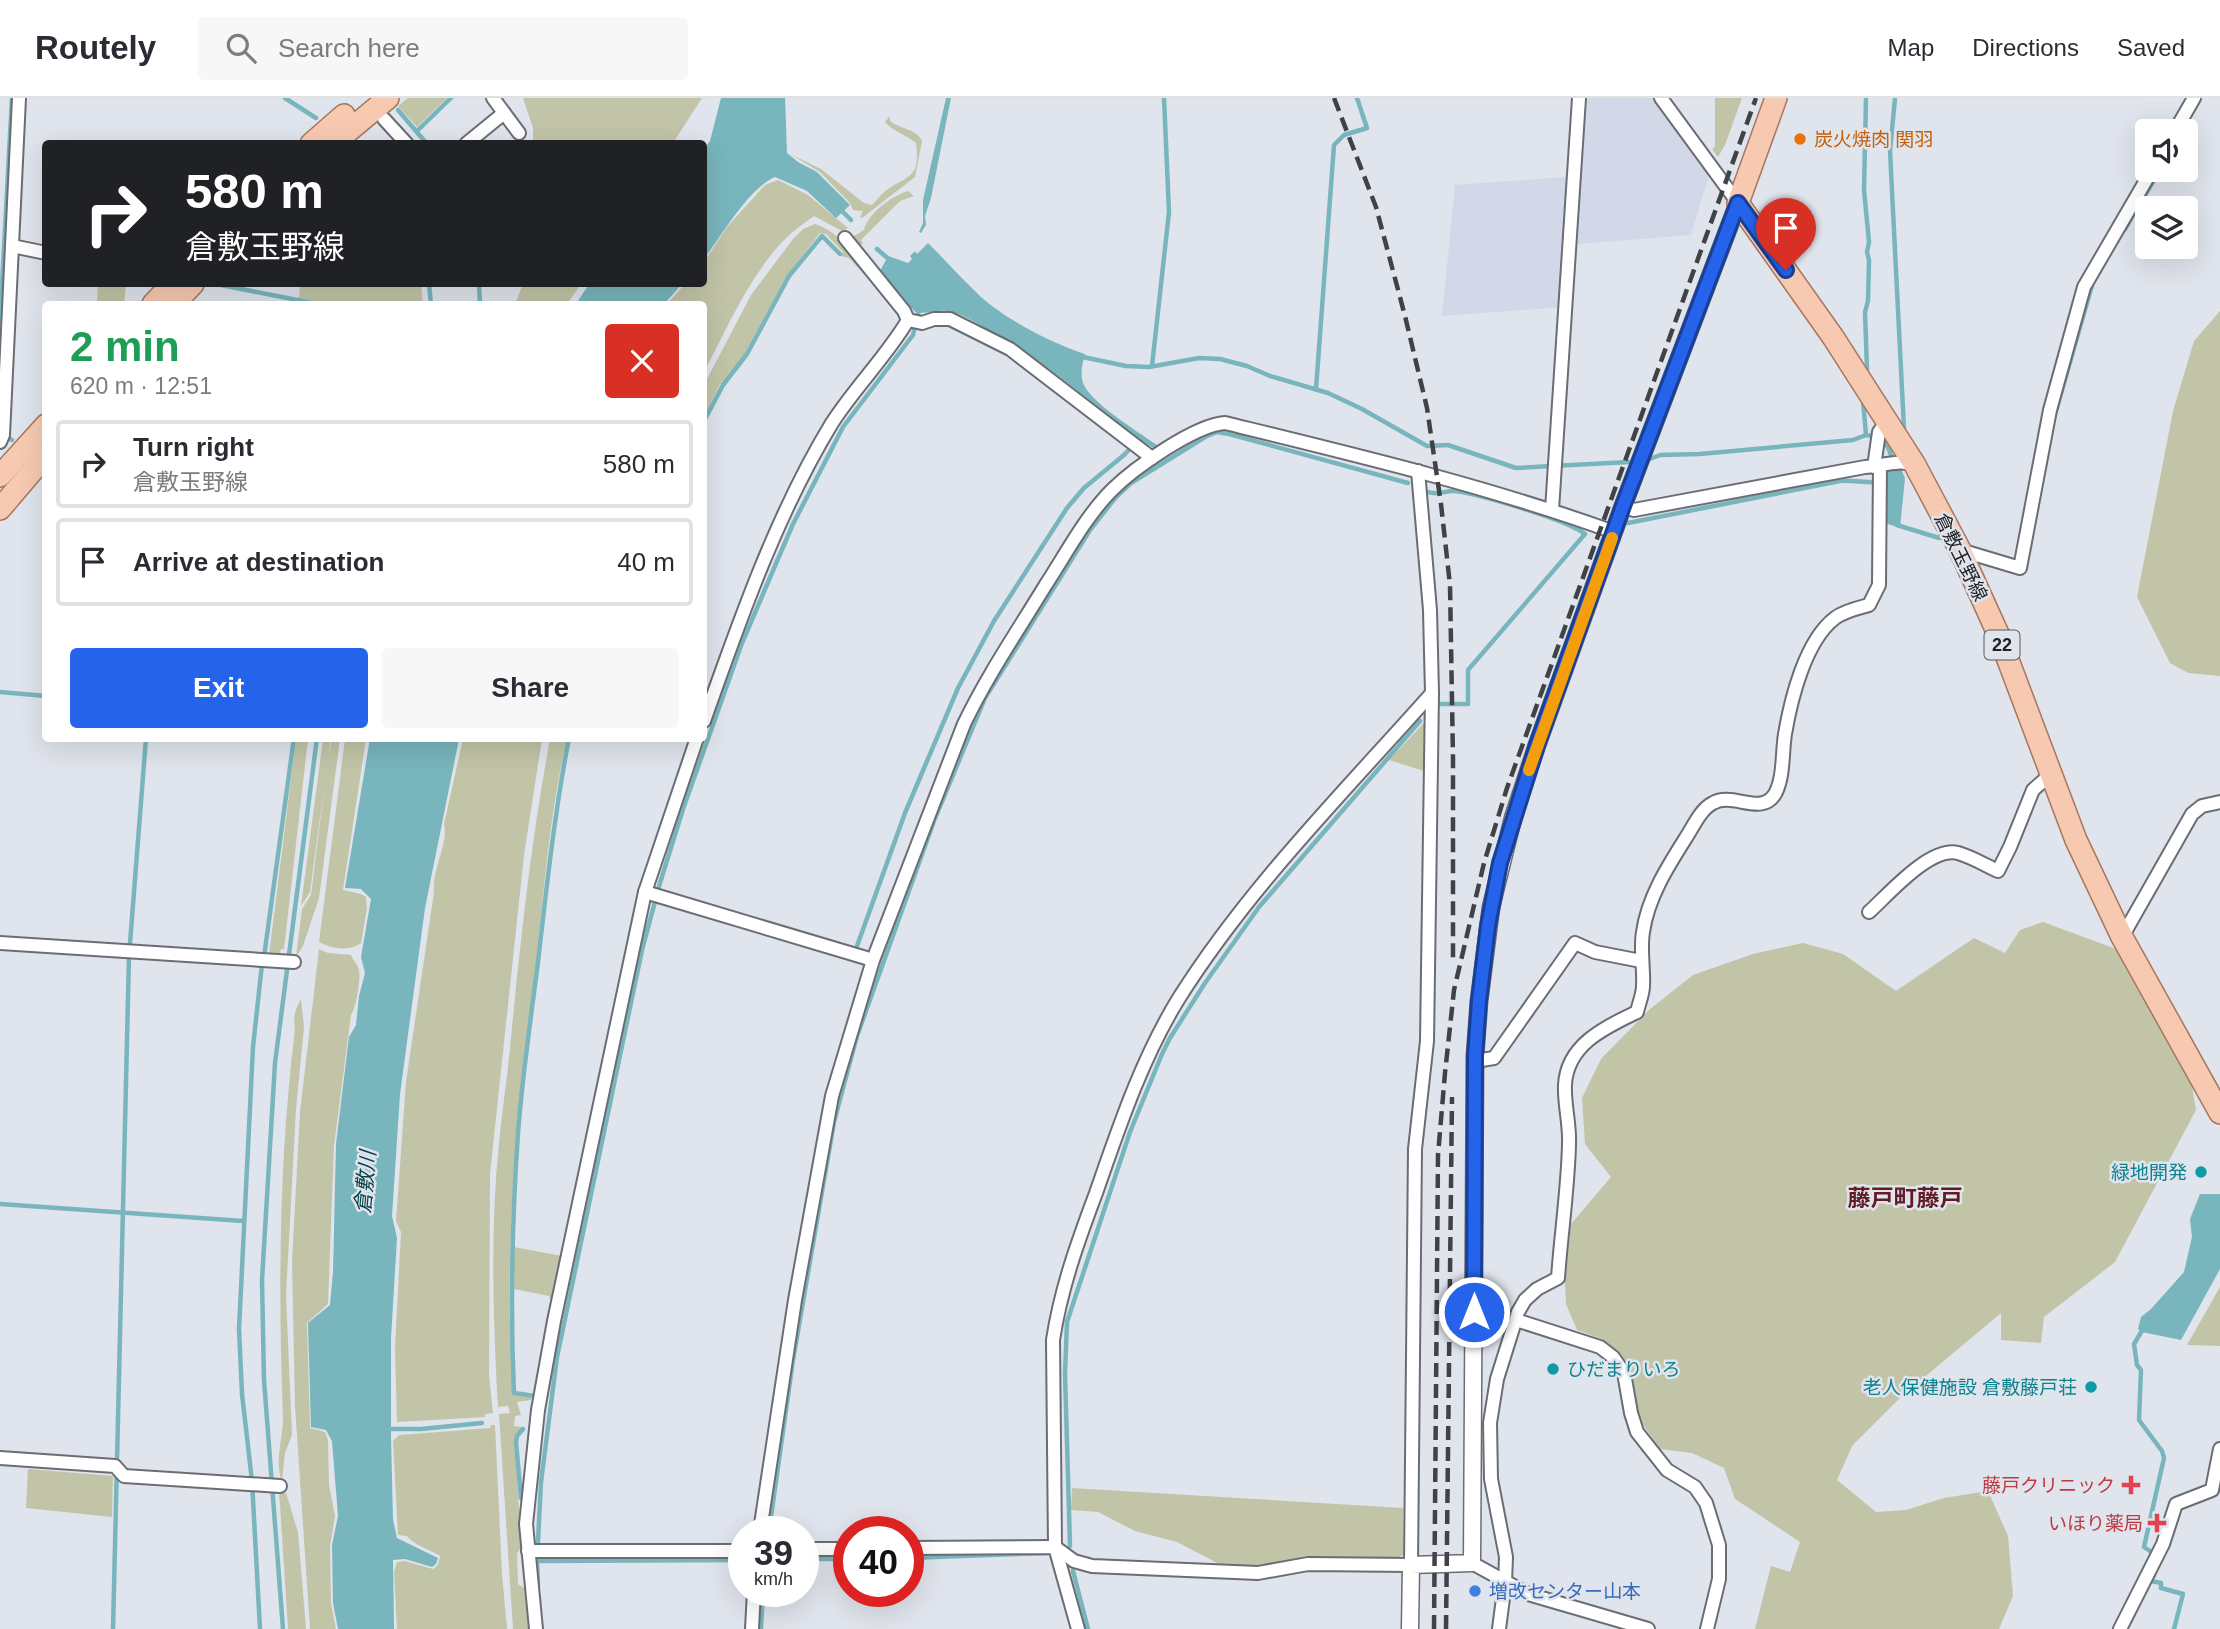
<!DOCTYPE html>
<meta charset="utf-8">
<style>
body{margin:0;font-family:Arial,"Noto Sans JP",sans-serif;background:#f7f7f7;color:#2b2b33;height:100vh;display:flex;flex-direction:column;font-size:26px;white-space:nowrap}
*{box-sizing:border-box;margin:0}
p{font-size:23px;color:#7c7c81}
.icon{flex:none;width:38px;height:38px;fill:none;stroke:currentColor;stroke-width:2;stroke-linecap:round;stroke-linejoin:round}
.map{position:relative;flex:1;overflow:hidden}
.details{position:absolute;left:42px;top:203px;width:665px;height:441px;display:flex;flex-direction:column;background:#fff;border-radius:7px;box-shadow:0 7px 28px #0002}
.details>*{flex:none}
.top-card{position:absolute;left:42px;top:42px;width:665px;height:147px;border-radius:7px;box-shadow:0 7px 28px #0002;background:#202124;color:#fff;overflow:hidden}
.controls{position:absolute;left:2135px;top:21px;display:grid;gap:14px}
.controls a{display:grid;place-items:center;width:63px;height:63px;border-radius:7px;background:#fff;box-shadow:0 7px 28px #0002;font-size:35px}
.speed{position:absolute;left:728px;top:1418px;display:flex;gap:14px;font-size:35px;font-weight:700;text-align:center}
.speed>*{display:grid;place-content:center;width:91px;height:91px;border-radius:50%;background:#fff;box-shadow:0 7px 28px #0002;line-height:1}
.speed small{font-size:18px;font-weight:400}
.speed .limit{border:10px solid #d22;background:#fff;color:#111}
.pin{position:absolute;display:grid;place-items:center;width:60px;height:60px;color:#fff;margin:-72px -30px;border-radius:50% 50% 50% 0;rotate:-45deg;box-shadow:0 0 7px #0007}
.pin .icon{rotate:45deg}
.me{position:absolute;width:77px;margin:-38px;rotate:0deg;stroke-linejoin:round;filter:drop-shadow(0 0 5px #0008)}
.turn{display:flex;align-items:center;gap:24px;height:147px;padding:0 28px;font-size:32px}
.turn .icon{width:91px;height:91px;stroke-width:2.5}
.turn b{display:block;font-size:49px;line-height:60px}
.round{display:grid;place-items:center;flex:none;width:74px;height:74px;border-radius:7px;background:#f7f7f7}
.summary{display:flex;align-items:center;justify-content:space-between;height:119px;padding:0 28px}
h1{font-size:42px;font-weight:700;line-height:52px;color:#1e9e55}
.cta{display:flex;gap:14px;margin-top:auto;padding:14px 28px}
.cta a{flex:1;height:80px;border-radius:7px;background:#2563eb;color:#fff;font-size:28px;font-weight:700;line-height:80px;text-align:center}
.cta a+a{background:#f7f7f7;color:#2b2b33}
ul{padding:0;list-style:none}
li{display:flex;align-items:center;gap:21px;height:88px;margin:0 14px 10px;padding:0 14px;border:4px solid #e1e1e2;border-radius:7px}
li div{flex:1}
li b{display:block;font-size:26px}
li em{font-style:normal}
header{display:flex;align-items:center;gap:42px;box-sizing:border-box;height:98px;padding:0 35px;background:#fff;border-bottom:2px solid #e1e1e2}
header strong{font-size:33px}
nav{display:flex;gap:38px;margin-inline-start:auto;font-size:24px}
.search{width:490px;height:63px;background:#f7f7f7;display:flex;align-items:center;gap:18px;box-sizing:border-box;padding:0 24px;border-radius:7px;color:#7c7c81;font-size:26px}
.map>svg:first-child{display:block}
</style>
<header>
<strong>Routely</strong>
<div class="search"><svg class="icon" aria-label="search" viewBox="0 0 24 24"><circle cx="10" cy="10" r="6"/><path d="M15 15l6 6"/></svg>Search here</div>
<nav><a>Map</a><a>Directions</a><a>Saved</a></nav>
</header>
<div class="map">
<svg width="2220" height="1531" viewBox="0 0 2220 1531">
<rect width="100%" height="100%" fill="#e0e4ec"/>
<!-- built -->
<polygon fill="#d2d8e7" points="1585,0 1655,0 1710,74 1691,137 1566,147 1563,209 1442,218 1455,87 1579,78"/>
<!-- green -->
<g fill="#c2c4a7">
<polygon points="408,0 447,0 417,29 398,8"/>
<polygon points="523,0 702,0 673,45 533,46 533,30"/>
<polygon points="1715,0 1742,0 1725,47 1718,59 1712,51 1715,49"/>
<path d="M 890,18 L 890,23 C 901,32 916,30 922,43 L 915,79 L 862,120 L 860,119 L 863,113 L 853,112 L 850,105 L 820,74 L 790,56 L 821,71 L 864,105 L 872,107 C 877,102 882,95 888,91 C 912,76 920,78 916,45 C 906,37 893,33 885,24 Z"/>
<path d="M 778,82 L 808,97 L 848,130 L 842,133 L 814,118 C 805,125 794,132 785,141 C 749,178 728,229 704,274 L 704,206 L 667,206 L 685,186 L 704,186 L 704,164 L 727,129 L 765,87 Z"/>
<path d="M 908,93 L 914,98 L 900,103 L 861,142 L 863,145 L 860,148 L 852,143 L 854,138 L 864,132 C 868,115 892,98 908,93 Z"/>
<path d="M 815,126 C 848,137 868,176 888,202 L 849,160 L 841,158 L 843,154 L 826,136 L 820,135 L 785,181 L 744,257 L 719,288 L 704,319 L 704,287 L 751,197 L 793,141 L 803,131 Z"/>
<polygon points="98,186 126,186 124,206 97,206"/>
<polygon points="300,186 421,186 423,206 332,206 299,200"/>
<polygon points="523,186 581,186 567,206 515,206"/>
<polygon points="2220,213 2220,578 2188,575 2170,565 2137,499 2173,313 2194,243"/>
<polygon points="1424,625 1424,673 1389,662"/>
<polygon points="296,641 308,641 284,851 281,851 279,858 269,857"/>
<polygon points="323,641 331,641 328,658 332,641 340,641 319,800 303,848 296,859 302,811 311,797 325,683 310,794 301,808"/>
<path d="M 345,641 L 366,641 L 343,792 L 361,796 L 366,799 L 367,810 L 361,845 C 348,854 333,851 319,844 Z"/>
<path d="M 463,641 L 542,641 L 524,757 L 490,1076 L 489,1277 L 493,1315 L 485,1316 L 485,1319 L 397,1324 L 395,1249 L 401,1134 L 396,1123 L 406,984 L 434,794 C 431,773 449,745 444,726 Z"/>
<path d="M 550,641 L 567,641 C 549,716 544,795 535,872 C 519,1013 501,1155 514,1297 L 531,1299 L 531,1302 L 517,1304 L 521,1317 L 515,1318 L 514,1328 L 522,1329 L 515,1339 L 521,1449 L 517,1456 L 518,1486 L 524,1490 L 528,1531 L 513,1531 L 499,1316 L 510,1315 L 508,1308 L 498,1309 C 493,1222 490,1132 499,1045 C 502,1013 507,982 510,950 C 520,846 531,743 550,641 Z"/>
<polygon points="2043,824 2116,851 2192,988 2196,1012 2115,1164 2044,1219 2041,1245 2001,1242 2001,1215 1902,1298 1852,1348 1837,1382 1876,1414 1906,1412 1944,1400 1988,1393 2008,1438 2013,1498 1999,1531 1755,1531 1771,1468 1790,1474 1800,1444 1735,1401 1724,1370 1692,1355 1660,1351 1639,1321 1628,1268 1602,1241 1577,1232 1566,1206 1565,1183 1571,1126 1611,1079 1585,1046 1582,1000 1601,961 1650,911 1693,877 1753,856 1803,845 1843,856 1896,893 1974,840 2005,855 2020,832"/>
<path d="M 319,851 L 328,855 L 351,857 C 353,863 358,866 359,872 C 361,881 356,910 351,917 L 334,1048 L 328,1206 L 307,1225 L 310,1330 L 325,1334 L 328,1342 L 329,1387 L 335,1418 L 330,1448 L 331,1505 L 336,1531 L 310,1531 L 295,1308 L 292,1163 L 300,1014 Z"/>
<path d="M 301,901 L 304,929 L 296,1011 L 286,1197 L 292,1337 L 285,1355 L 282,1383 C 274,1364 283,1341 283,1320 C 278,1190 279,1060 295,931 C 293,918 295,912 301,901 Z"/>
<polygon points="514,1149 562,1158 554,1203 550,1202 549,1198 514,1191"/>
<polygon points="2220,1189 2220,1248 2187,1247"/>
<path d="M 491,1327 L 495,1327 L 502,1476 L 507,1531 L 397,1531 L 394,1474 L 397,1464 L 405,1463 L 433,1471 L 438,1467 L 440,1458 C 429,1451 415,1448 407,1438 L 398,1437 L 393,1343 L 399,1337 L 490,1330 Z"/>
<polygon points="28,1371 113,1378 112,1419 26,1410"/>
<polygon points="1072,1390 1403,1410 1404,1456 1395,1462 1309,1458 1255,1469 1223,1468 1177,1444 1135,1433 1098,1414 1071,1412"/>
<polygon points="279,1392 286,1395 298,1434 306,1531 288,1531"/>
</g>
<!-- water -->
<g fill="#78b5bc">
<path d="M 721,0 L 785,0 L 787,55 L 798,64 L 817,74 L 850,107 L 836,120 L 807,93 L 775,79 C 748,91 722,137 704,161 L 704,51 L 710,43 Z"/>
<polygon points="946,0 951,0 931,100 925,118 926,127 921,135 919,134 923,125 923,102"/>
<path d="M 928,145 C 946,163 963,182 981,199 C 1007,222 1051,245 1085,256 C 1082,267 1079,279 1085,289 C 1096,308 1141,336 1160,349 L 1157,352 L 1138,341 C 1090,303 1044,263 990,233 C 978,226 965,217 952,214 C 939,210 927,217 915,214 L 880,173 L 888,158 L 908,165 L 912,161 L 910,158 L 915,153 L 917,156 Z"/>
<polygon points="589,186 682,186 664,206 576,206"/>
<polygon points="1901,371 1905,380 1900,430 1885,425 1884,378 1889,372"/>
<polygon points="370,640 459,641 425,810 400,996 392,1118 397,1140 391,1240 391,1338 393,1422 397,1440 438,1460 436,1466 432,1469 405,1461 393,1462 394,1531 338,1531 333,1505 332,1447 338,1418 332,1343 326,1332 311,1329 308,1225 330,1207 333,1174 336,1046 349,939 356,927 359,898 365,875 361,859 371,801 361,791 345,790"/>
<polygon points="2200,1096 2220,1096 2220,1171 2181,1242 2142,1234 2138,1231 2141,1219 2151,1211 2184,1174 2192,1139 2190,1121"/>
</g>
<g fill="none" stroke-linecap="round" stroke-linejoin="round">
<!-- stream -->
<g stroke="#78b5bc" stroke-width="4.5">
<polyline points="285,0 316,20"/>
<polyline points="1866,0 1864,92 1869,144 1867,154 1869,162 1868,203 1865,214 1867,272"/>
<polyline points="1895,0 1890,53 1904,331"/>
<polyline points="398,12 427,46"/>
<polyline points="417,33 451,0"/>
<polyline points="839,110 851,122"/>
<polyline points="2125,131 2160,72"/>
<polyline points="877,151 891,163"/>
<polyline points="216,186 318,206"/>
<polyline points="429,186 431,206"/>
<polyline points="479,186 480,206"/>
<polyline points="0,224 12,0"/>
<polyline points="1078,258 1126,268 1149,269 1199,260 1220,261 1247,268 1270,278 1328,295 1362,311 1427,348 1448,347 1516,370 1629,364"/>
<polyline points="1152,268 1169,114 1164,0"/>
<polyline points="1316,291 1334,47 1344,37 1367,30 1357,0"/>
<path d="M 1863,303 L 1866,337 C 1885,339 1889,347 1893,365"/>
<polyline points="2054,320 2093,184"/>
<polyline points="704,323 723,287 747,256 789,178 822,138 840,156"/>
<polyline points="10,341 12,342"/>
<polyline points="1650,361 1660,357 1700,356 1853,342 1866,337"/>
<path d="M 1428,394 C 1438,398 1446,392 1455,393 C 1479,396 1568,422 1585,436 L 1468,572 L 1468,606 L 1438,606"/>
<path d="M 1628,425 L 1840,383 C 1854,382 1865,385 1879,384"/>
<polyline points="1897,427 1939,440"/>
<polyline points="0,594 46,598"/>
<polyline points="857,848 905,715 958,590 994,523 1067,410 1084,390 1124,357 1141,339"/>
<polyline points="264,859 294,640"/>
<polyline points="0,1106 243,1123"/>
<polyline points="2143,1231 2134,1246 2137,1267 2141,1272 2139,1322 2162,1353 2164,1360 2144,1449 2153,1455"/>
<path d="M 535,1298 L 514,1295 C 510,1208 512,1122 518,1035 C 522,981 530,926 537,872 C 546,795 554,717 569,640"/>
<polyline points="386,1331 421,1331 482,1325"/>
<polyline points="521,1400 516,1344 517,1338 523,1331"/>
<polyline points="769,1433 793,1262 834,1024 857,938 934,723 985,600 1090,432 1116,399 1131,385 1205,339 1217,334 1229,336 1408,385"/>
<polyline points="1070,1448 1065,1275 1067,1224 1130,1034 1162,956 1170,940 1205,885 1259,809 1420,623"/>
<polyline points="908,1460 1047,1455"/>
<polyline points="803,1461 849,1461"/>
<polyline points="537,1463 744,1462"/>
<polyline points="1073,1473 1088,1531"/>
<polyline points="2154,1477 2151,1483 2161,1485 2161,1490 2183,1496 2174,1531"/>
<polyline points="538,1488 537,1463 541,1384 557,1259 642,852 660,785 683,711 742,545 793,426 843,329 913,237 919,212"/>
<polyline points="113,1531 129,858 146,640"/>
<polyline points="260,1531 252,1383 242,1296 239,1231 253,949 262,866"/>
<polyline points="283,1531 264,1282 262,1182 275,965 317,640"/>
<polyline points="761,1531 763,1493"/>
</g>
<!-- minor casing -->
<g stroke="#6a6d74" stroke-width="16">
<g id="minor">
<polyline points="493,0 519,35"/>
<polyline points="1661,0 1738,105"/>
<polyline points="384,21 407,46"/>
<polyline points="2175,33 2194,0"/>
<polyline points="466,46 504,15"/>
<polyline points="845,140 904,213 908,222"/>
<polyline points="12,148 46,155"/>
<polyline points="0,344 3,337 19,0"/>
<polyline points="1874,369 1879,334 1887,323"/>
<path d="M 1623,408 L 1634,412 L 1865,369 C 1882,368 1899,361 1914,367"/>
<polyline points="1552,412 1579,0"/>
<polyline points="1960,452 2020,470 2050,312 2084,189 2152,72"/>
<path d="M 704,623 C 739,524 777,415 832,325 C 855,289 886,259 908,222 L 922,225 L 934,221 L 950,221 L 1010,251 L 1152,360"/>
<polyline points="645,794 873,862"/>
<path d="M 1869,814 C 1888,797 1930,748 1958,755 C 1972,759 1985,767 1998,773 L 2010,749 L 2033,692 L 2051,676"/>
<polyline points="2122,839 2192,716 2202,708 2220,704"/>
<polyline points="0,845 294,864"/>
<polyline points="1475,963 1494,960 1575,845 1595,854 1641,863"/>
<polyline points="1516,1222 1600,1249 1613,1259 1624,1275 1631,1315 1637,1334 1667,1372 1695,1389 1706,1405 1719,1447 1719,1481 1707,1531"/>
<polyline points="0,1360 115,1368 124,1378 280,1388"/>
<path d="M 760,1433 L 795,1202 L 832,998 L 873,862 L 964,626 C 987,578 1017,534 1045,488 C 1066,456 1085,419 1112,392 C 1134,370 1195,327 1225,325 C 1356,357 1487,388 1614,434"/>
<polyline points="908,1450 1055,1449 1074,1463 1092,1468 1258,1475 1308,1466 1411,1467 1415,1051 1427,943 1432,595 1430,512 1418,373"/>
<polyline points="803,1451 849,1451"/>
<polyline points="528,1453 744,1453"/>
<polyline points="1472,1465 1528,1496 1648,1531"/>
<polyline points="536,1531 526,1426 538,1312 554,1223 645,794 697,640"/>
<polyline points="752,1531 754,1493"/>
<path d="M 1078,1531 L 1055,1449 L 1053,1242 C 1061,1190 1078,1143 1096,1095 C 1119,1029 1142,960 1179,900 C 1249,789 1345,693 1432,595"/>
<path d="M 1499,1531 L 1505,1485 L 1506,1459 L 1491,1381 L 1490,1325 L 1497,1281 L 1518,1214 L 1525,1202 L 1537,1191 L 1558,1180 C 1561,1136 1568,1091 1569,1046 C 1570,1026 1564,1006 1565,987 C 1567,946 1606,929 1637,914 C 1639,905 1643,896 1643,888 C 1644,870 1640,852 1643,834 C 1648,799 1668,768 1687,738 C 1694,727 1701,711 1713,705 C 1733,693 1763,720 1776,694 C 1784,677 1782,655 1785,636 C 1791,601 1805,543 1835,520 C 1844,513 1858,510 1869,507 L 1879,487 L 1880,368"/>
<polyline points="2120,1531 2163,1446 2176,1406 2212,1392 2220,1351"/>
</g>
</g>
<!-- tertiary casing -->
<g stroke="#6a6d74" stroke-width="19">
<polyline id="tertiary" points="1410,1531 1411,1467 1472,1465 1475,958 1479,903 1491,809 1513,720 1537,647 1623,408 1738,105"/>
</g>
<!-- primary casing -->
<g stroke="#a7765e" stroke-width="24">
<g id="primary">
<polyline points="1776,0 1738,105 1833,239 1915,367 1960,452 1999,538 2076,742 2122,839 2220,1015"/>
<polyline points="311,46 344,17"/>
<polyline points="333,46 388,0"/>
<polyline points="153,206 172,186"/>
<polyline points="174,206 193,186"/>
<polyline points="0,378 46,327"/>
<polyline points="0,411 46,357"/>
</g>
</g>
<!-- minor -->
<use href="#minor" stroke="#fff" stroke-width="12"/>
<!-- tertiary -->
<use href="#tertiary" stroke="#fff" stroke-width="16"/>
<!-- primary -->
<use href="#primary" stroke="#f7c9b1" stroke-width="21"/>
<!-- rail -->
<g stroke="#404246" stroke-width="4.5" stroke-dasharray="14 7" stroke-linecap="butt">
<polyline points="1334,0 1376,109 1405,218 1427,310 1441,406 1450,487 1453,661 1453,866"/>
<polyline points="1434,1531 1438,1057 1445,975 1454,892 1484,765 1507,690 1756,0"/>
<polyline points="1446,1531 1452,999"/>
</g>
</g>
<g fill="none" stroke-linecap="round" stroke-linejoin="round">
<!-- route casing -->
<g stroke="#184099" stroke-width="18">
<polyline id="route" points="1474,1214 1475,958 1479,903 1488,828 1500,765 1537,647 1623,408 1738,105 1786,172"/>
</g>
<!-- route -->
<use href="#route" stroke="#2563eb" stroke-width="12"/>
<!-- slow -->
<polyline stroke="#f59e0b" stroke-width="12" points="1529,672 1612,440"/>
</g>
<!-- markers -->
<circle fill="#e8710a" stroke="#e0e4ec" stroke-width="2.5" cx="1800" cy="41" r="7"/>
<g fill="#0f9aa8" stroke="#e0e4ec" stroke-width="2.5">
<circle cx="2201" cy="1074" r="7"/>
<circle cx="1553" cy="1271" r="7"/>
<circle cx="2091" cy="1289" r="7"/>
</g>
<g fill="#e0444e" stroke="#e0e4ec" stroke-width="2.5">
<path d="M2127.5 1376.5h7v7h7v7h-7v7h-7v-7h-7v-7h7z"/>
<path d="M2153.5 1414.5h7v7h7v7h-7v7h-7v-7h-7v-7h7z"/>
</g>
<circle fill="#3f7fe0" stroke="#e0e4ec" stroke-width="2.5" cx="1475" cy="1493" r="7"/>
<g text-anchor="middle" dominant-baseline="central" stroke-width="5" stroke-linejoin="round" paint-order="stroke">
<!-- shield labels -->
<rect fill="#e0e4ec" stroke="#585b5f" stroke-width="2" x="1984.5" y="532.5" width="35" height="29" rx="5"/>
<g font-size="18" font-weight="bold" fill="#1e2023">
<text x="2002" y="547">22</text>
</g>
<!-- food labels -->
<g font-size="19" fill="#c56008" stroke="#e0e4ec" text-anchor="start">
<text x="1814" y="41">炭火焼肉 関羽</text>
</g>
<!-- street labels -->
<g font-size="19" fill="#1e2023" stroke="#e0e4ec">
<text transform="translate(1961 459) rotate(64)">倉敷玉野線</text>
</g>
<!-- culture labels -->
<g font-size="19" fill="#0d838f" stroke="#e0e4ec" text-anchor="end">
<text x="2187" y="1074">緑地開発</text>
<text x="1567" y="1271" text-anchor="start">ひだまりいろ</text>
<text x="2077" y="1289">老人保健施設 倉敷藤戸荘</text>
</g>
<!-- health labels -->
<g font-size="19" fill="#be3a42" stroke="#e0e4ec" text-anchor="end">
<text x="2115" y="1387">藤戸クリニック</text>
<text x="2143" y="1425">いほり薬局</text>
</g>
<!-- shop labels -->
<g font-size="19" fill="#366cbe" stroke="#e0e4ec" text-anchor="start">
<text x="1489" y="1493">増改センター山本</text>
</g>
<!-- water labels -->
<g font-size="21" font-style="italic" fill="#084449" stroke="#e0e4ec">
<text transform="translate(365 1084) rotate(-85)">倉敷川</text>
</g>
<!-- quarter labels -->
<g font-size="23" font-weight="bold" fill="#611b25" stroke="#e0e4ec">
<text x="1905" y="1100">藤戸町藤戸</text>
</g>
</g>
</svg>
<div class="controls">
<a><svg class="icon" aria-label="sound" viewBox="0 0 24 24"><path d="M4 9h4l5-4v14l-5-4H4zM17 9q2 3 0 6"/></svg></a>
<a><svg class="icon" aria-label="layers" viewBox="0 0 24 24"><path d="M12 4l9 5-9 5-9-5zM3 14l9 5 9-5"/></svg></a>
</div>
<div class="speed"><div>39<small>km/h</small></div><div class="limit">40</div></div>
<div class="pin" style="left:1786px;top:172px;background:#d93025"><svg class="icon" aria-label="arrive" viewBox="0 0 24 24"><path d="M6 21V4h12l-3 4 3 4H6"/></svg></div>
<svg class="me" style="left:1474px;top:1214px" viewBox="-20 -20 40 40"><circle r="17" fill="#2563eb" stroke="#fff" stroke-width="3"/><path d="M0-11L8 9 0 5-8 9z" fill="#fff"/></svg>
<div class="top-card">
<div class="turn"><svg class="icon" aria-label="right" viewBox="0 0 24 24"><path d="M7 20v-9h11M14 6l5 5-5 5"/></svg><div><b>580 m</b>倉敷玉野線</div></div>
</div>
<section class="details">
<div class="summary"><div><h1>2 min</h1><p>620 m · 12:51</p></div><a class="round" style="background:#d93025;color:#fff"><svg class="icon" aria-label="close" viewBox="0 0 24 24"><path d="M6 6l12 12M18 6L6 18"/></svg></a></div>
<ul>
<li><svg class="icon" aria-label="right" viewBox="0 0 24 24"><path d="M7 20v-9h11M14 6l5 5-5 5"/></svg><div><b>Turn right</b><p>倉敷玉野線</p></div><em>580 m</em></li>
<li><svg class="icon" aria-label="arrive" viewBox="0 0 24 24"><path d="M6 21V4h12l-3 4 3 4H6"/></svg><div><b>Arrive at destination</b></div><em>40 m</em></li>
</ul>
<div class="cta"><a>Exit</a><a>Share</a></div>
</section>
</div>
